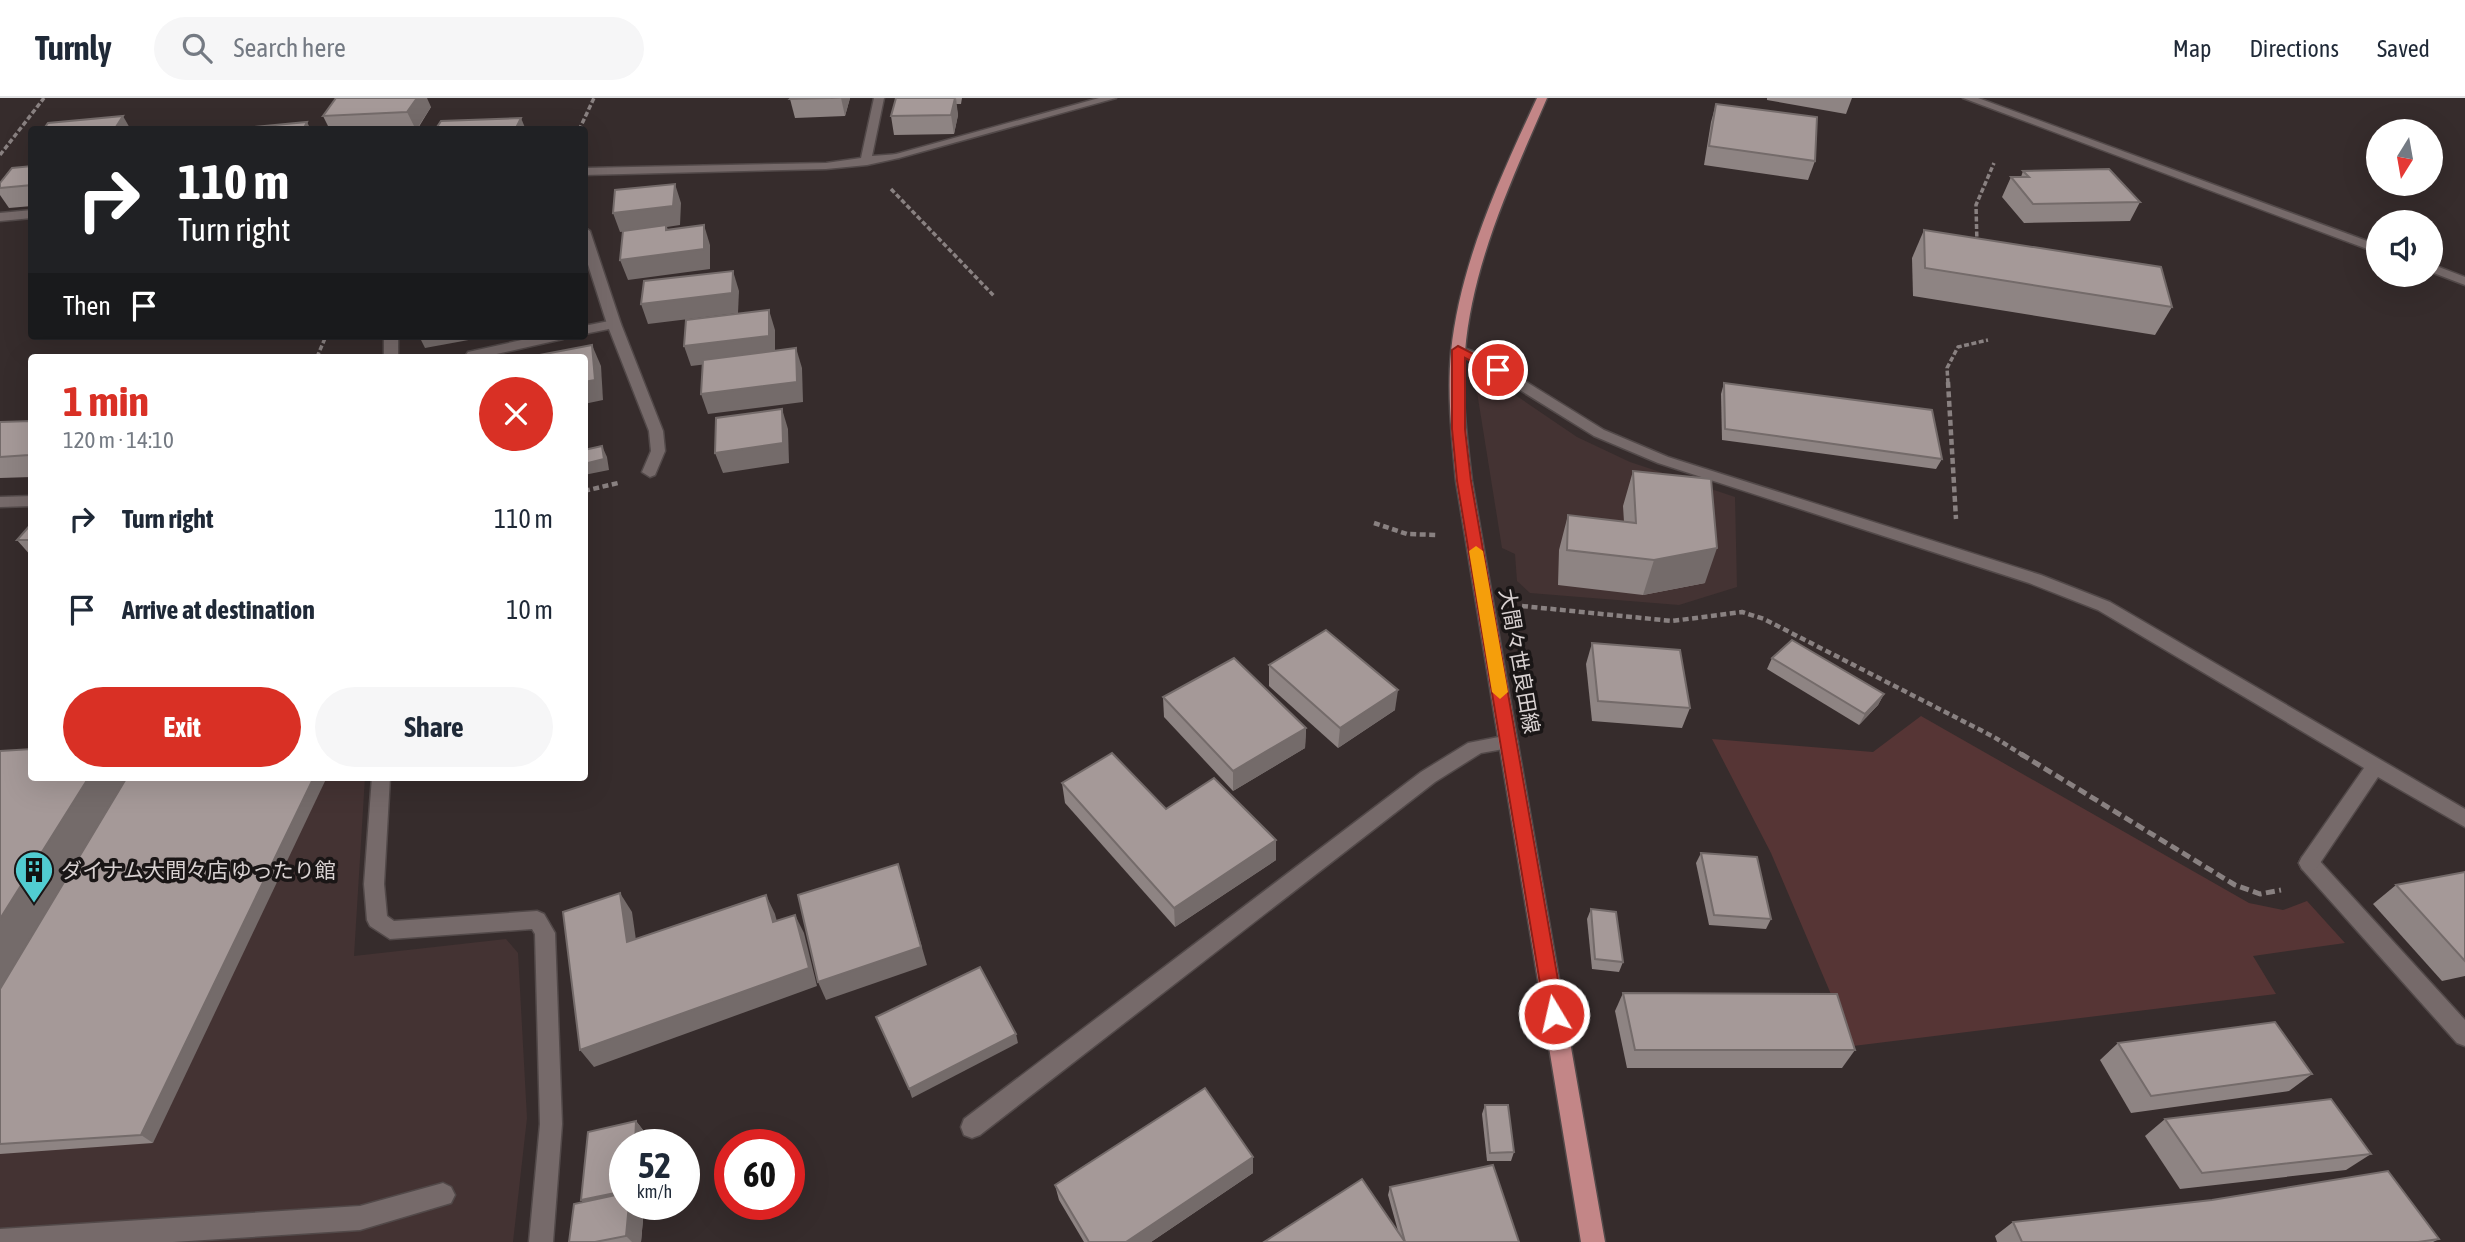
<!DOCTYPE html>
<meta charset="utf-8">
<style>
body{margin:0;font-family:"Asap Condensed","Noto Sans JP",sans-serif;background:#f6f6f7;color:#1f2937;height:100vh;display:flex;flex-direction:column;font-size:26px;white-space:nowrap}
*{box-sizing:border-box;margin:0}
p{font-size:23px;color:#747a83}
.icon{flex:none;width:38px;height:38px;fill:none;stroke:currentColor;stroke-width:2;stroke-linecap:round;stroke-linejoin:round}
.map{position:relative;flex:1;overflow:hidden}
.drawer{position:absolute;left:28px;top:256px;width:560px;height:427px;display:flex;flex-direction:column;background:#fff;border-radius:7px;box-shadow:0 7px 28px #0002}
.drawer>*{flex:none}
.guide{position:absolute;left:28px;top:28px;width:560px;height:214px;border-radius:7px;box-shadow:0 7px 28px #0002;background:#202124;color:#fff;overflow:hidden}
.needle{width:46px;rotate:191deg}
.buttons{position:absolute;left:2366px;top:21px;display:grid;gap:14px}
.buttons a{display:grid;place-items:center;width:77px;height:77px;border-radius:50%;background:#fff;box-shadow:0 7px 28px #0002;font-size:35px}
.speed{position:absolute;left:609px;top:1031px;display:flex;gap:14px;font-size:35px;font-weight:700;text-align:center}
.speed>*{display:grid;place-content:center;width:91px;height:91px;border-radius:50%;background:#fff;box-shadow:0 7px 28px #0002;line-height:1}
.speed small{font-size:18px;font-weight:400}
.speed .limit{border:10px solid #d22;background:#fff;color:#111}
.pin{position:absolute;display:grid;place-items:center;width:60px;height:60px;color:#fff;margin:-30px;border:4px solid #fff;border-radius:50%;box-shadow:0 2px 7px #0007}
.me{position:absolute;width:77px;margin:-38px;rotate:351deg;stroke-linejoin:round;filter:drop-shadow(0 0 5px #0008)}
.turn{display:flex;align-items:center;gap:24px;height:147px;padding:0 35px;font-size:32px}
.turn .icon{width:91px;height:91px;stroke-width:2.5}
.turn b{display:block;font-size:49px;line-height:60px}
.then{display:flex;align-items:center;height:66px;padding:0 35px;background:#0003;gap:14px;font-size:26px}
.round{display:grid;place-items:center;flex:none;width:74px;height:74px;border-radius:37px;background:#f6f6f7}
.head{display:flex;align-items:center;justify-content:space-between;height:119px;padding:0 35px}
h1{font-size:42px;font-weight:700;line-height:52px;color:#d93025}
.action{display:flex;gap:14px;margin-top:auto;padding:14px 35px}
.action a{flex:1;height:80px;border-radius:42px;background:#d93025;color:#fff;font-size:28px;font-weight:700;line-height:80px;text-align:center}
.action a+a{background:#f6f6f7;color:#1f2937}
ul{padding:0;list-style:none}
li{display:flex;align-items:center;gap:21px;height:91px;padding:0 35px}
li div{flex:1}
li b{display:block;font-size:26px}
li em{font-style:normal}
header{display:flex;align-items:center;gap:42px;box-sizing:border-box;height:98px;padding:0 35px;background:#fff;border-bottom:2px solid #e0e1e3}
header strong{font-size:33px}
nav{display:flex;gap:38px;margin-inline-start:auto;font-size:24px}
.search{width:490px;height:63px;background:#f6f6f7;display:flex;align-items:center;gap:18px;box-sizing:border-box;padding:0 24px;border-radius:38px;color:#747a83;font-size:26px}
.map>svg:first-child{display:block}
</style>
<header>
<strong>Turnly</strong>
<div class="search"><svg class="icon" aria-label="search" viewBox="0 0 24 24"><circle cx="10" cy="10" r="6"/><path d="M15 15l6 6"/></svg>Search here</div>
<nav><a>Map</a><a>Directions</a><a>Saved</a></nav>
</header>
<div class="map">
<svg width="2465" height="1144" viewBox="0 0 2465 1144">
<rect width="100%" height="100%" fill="#362c2c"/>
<!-- built -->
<g fill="#433">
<polygon points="1508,292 1577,339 1630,364 1735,399 1737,489 1679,507 1530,495 1517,483 1515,456 1502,450 1477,294"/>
<polygon points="0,678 365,679 354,858 506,841 518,855 527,1020 513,1144 0,1144"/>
</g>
<!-- green -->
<polygon fill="#563535" points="1921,618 2249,805 2283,812 2307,803 2345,845 2253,858 2276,896 1853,948 1771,755 1712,641 1873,654"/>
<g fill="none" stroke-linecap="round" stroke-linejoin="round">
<!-- lane casing -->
<g stroke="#524949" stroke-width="3">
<g id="lane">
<polygon points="1099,0 1116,0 899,60 889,58"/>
<polygon points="614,222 621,226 619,229 584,236 584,228"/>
<rect x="384" y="238" width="14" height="21"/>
<polygon points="540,238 565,238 563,241 483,259 466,257 468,254"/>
<polygon points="32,398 32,408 0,409 0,399"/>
<polygon points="1509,637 1515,639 1518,644 1515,649 1481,655 1435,684 980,1037 972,1040 964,1037 961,1029 964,1021 1421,674 1468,645"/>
<polygon points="372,679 390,679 384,786 387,818 394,823 537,813 544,816 555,835 562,1026 553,1144 529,1144 540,1026 535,836 532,831 390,841 370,828 367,822 364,786"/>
<polygon points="2309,757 2316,759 2465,922 2465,948 2457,945 2302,771 2299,765 2302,759"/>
<polygon points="443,1085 451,1089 455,1097 451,1105 360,1132 173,1144 0,1144 0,1131 360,1108"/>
</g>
</g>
<!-- street casing -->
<g stroke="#524949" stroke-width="3">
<g id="street">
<polygon points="874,0 884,0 872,58 899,56 899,60 867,67 826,71 584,77 584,70 826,65 861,60"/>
<polygon points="1963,0 1978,0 2378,147 2378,155"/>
<polygon points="32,112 32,120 0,123 0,115"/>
<polygon points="584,129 590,133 621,226 663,333 665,353 655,377 650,379 642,374 651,353 649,333 607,226 584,154"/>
<polygon points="2431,166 2465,179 2465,187 2431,174"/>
<polygon points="1458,248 1483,257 1604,332 1668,359 2041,477 2110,504 2465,711 2465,729 2378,679 2316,771 2309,773 2302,771 2299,765 2302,759 2364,670 2098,512 2029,485 1658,365 1594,338 1473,263 1453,255 1453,249"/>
</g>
</g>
<!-- primary casing -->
<g stroke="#524949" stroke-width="3">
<path id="primary" d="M 1537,0 L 1547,0 C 1512,81 1472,166 1465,254 C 1461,297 1467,341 1472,383 L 1605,1144 L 1581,1144 L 1456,383 C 1452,341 1447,297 1451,254 C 1460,165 1500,80 1537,0 Z"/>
</g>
<!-- path-far2 -->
<g stroke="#898181" stroke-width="3.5" stroke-dasharray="5 2.5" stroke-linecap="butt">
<polyline points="579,32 594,0"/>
<polyline points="0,57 44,0"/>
<polyline points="891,91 995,199"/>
<polyline points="1977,146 1976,107 1994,65"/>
<polyline points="317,259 326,238"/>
<polyline points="1948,285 1947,270 1958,249 1988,242"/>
</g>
<!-- path-far1 -->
<g stroke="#898181" stroke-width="4.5" stroke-dasharray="6 3.5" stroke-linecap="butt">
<polyline points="1948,284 1956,421"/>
<polyline points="584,393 618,385"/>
<polyline points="1374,425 1407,436 1438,437"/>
<polyline points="1522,508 1672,523 1742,514 1764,521 1994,639 2024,658"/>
</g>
<!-- path -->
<polyline stroke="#898181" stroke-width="5" stroke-dasharray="9 4.5" stroke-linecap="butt" points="2021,656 2235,787 2260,796 2281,792"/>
<!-- lane -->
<use href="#lane" fill="#766a6a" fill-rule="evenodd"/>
<!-- street -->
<use href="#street" fill="#766a6a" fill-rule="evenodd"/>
<!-- primary -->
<use href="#primary" fill="#c38687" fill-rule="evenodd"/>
</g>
<!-- wall -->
<g fill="#8e8483">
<polygon points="850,0 845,18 795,20 790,1"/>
<polygon points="896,0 962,0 961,6 956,6 958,17 954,36 894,37 891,18"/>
<polygon points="1767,0 1852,0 1846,16 1767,2"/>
<polygon points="1716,6 1815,63 1808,82 1704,67 1711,24"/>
<polygon points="431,9 417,32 330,32 323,18"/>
<polygon points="32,68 32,108 9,110 0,97 0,85"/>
<polygon points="2023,73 2140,104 2130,123 2024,125 2002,99 2011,79 2021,79"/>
<polygon points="1924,132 2172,209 2155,237 1913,198 1912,160"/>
<polygon points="1724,285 1942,361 1936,371 1722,342 1721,296"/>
<polygon points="32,323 32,379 0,380 0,324"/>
<polygon points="1633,373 1705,485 1643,497 1558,487 1559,452 1568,417 1624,424 1623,408"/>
<polygon points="32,425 32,459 17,442"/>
<polygon points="1592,545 1690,610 1682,630 1592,623 1586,566"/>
<polygon points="1772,560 1884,596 1878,607 1859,627 1767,571"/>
<polygon points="1269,567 1395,612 1338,650 1269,588"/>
<polygon points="1163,599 1306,630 1305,650 1233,693 1164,619"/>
<polygon points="0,653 153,1045 0,1056"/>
<polygon points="1062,685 1166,711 1276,742 1276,762 1175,829 1065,705"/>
<polygon points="1701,755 1771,821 1766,831 1709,827 1696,765"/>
<polygon points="2465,774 2465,878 2442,883 2373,806 2396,787"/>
<polygon points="1591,811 1623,864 1619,874 1592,871 1587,821"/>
<polygon points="1623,895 1855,952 1842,970 1627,970 1615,913"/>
<polygon points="2118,945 2312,976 2289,993 2131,1015 2100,962"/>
<polygon points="1485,1007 1514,1054 1511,1063 1487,1063 1482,1016"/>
<polygon points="2165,1021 2371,1056 2346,1072 2180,1091 2145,1038"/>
<polygon points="636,1023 643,1032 642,1046 625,1046 625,1106 641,1106 644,1110 641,1144 569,1144 574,1106 583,1104 581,1102 588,1034"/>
<polygon points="1253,1059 1253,1075 1151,1144 1084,1144 1059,1102 1055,1087"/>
<polygon points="1390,1089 1519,1144 1264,1144 1398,1133 1388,1097"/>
<polygon points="2013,1124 2439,1141 2433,1144 1997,1144 1995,1138"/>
</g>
<!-- shaded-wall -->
<g fill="#746b6a">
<polygon points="417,0 427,0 431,9 416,32 407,14"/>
<polygon points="841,0 850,0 845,18"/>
<polygon points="956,0 958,17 954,36 951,17"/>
<polygon points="123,18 131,32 114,32"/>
<polygon points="521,20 526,32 515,32"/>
<polygon points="307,24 311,32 303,32"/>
<polygon points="675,86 681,105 680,127 667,129 673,147 666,132 666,129 620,134 613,115"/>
<polygon points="704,127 710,147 710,171 628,182 620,162"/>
<polygon points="733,173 739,193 738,215 648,226 641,206"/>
<polygon points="769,212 775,232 775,258 691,268 684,248"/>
<polygon points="419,238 485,238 485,239 425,250"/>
<polygon points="592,247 601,268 603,302 584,306 584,284"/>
<polygon points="796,250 802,270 803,304 708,316 701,296"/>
<polygon points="782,311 788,331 789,365 723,375 715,355"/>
<polygon points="602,348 607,359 609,372 584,377 584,366"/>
<polygon points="1717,450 1705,485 1643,497 1654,462"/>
<polygon points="1398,592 1395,612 1338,650 1340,630"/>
<polygon points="1884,596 1878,607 1859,627 1865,616"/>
<polygon points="1306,630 1305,650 1233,693 1233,673"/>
<polygon points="89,679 139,679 0,923 0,821"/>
<polygon points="314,679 327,679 153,1045 141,1037"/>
<polygon points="1276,742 1276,762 1175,829 1174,810"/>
<polygon points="898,766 927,867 826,902 818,884"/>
<polygon points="620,795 632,814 639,863 627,844"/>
<polygon points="766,797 775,816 782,843 773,824"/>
<polygon points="795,817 804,835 817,888 594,969 580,952"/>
<polygon points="1016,936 1018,945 912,1000 909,991"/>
<polygon points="636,1023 643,1032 642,1046 635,1046"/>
<polygon points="1253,1059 1253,1075 1151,1144 1126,1144"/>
<polygon points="625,1093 625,1102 589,1110 581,1102"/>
<polygon points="629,1106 641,1106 644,1110 641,1144 632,1144 626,1138"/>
</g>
<!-- building -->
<g fill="#a59998" stroke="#746b6a" stroke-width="2">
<polygon points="336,0 417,0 407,14 323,18"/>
<polygon points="791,0 831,0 790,1"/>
<polygon points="896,0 955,0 951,17 891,18"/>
<polygon points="1716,6 1817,19 1815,63 1709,48"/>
<polygon points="123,18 114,32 43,32 48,25"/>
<polygon points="521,20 515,32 435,32 441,23"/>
<polygon points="307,24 303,32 230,32 231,31"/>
<polygon points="32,68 32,87 0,90 0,85 12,70"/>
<polygon points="2109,71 2140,104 2033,106 2011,79 2029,79 2023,73"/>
<polygon points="675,86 673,108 613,115 615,92"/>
<polygon points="666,127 666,132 704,127 704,151 620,162 623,133"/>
<polygon points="1924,132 2161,169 2172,209 1925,170"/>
<polygon points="733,173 732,195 641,206 644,183"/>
<polygon points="769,212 769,238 684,248 686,222"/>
<polygon points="592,247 595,282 584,284 584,259 529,259"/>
<polygon points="796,250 797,284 701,296 703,262"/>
<polygon points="1724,285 1932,312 1942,361 1725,331"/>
<polygon points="782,311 783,345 715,355 716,320"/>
<polygon points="32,323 32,354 29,357 0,359 0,324"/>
<polygon points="602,348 604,361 584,366 584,352"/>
<polygon points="1633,373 1711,381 1717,450 1654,462 1567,452 1568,417 1636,425"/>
<polygon points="32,425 32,442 17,442"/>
<polygon points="1326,532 1398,592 1340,630 1269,567"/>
<polygon points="1792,542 1884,596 1865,616 1772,560"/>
<polygon points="1592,545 1680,552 1690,610 1598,603"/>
<polygon points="1234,560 1306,630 1233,673 1163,599"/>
<polygon points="32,651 32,679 89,679 0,821 0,653"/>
<polygon points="1112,655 1166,711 1214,680 1276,742 1174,810 1062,685"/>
<polygon points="127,679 314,679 141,1037 0,1046 0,891"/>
<polygon points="1701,755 1757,759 1771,821 1714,817"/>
<polygon points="898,766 921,849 818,884 798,797"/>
<polygon points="2465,774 2465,863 2396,787"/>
<polygon points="620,795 627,844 766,797 773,824 795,817 809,870 580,952 563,814"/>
<polygon points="1591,811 1616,814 1623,864 1595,861"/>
<polygon points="980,869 1016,936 909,991 876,919"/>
<polygon points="1623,895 1837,896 1855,952 1635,952"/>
<polygon points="2275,924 2312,976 2151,998 2118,945"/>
<polygon points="1205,990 1253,1059 1126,1144 1089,1144 1055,1087"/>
<polygon points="2331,1001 2371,1056 2202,1075 2165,1021"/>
<polygon points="1485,1007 1508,1007 1514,1054 1490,1055"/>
<polygon points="636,1023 635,1046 625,1046 625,1093 581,1102 588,1034"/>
<polygon points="1493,1067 1519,1144 1405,1144 1390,1089"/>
<polygon points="2388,1073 2439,1141 2418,1144 2022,1144 2013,1124 2212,1102"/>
<polygon points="1362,1081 1405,1144 1264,1144"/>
<polygon points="625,1095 625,1106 629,1106 626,1138 595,1144 569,1144 574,1106"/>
</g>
<!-- route -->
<polygon fill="#d93025" stroke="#8d1f18" stroke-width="2" points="1458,248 1505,272 1498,276 1494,275 1465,260 1465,331 1471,383 1564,916 1561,922 1554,925 1547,922 1545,916 1457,383 1452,331 1452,252"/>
<!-- slow -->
<polygon fill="#f59e0b" points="1476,448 1483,453 1508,594 1500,601 1492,594 1469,453"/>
<!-- icons -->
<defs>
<g id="building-pin" transform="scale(2.0125)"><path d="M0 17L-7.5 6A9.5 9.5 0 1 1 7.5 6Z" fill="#51ccd1" stroke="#1a1616"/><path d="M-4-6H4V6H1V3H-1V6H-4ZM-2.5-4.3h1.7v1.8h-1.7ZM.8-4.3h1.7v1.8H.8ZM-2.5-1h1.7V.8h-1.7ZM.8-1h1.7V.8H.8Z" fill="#111"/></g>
</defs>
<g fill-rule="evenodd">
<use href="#building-pin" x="34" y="772"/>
</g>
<g text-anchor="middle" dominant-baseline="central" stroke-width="7" stroke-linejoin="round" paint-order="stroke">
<!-- street labels -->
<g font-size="21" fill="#d9d2d2" stroke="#1a1616">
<text transform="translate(1520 563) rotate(80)">大間々世良田線</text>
</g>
<!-- poi labels -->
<g font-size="21" fill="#d9d2d2" stroke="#1a1616" text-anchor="start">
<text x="61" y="772">ダイナム大間々店 ゆったり館</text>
</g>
</g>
</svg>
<div class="buttons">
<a><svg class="needle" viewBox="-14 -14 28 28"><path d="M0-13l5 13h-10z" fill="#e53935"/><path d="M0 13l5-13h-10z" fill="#747a83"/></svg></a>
<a><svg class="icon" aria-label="sound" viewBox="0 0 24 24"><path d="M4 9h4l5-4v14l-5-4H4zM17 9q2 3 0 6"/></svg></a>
</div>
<div class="speed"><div>52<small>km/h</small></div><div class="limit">60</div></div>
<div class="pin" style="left:1498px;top:272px;background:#d93025"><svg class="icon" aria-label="arrive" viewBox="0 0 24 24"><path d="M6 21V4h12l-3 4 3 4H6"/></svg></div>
<svg class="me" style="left:1554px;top:916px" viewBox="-20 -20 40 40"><circle r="17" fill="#d93025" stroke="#fff" stroke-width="3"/><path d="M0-11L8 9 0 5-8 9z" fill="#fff"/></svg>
<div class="guide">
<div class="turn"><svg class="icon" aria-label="right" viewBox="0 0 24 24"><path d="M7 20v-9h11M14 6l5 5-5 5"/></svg><div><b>110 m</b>Turn right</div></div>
<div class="then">Then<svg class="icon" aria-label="arrive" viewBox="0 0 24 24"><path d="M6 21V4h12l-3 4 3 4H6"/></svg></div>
</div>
<section class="drawer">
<div class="head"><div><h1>1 min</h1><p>120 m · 14:10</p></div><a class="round" style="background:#d93025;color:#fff"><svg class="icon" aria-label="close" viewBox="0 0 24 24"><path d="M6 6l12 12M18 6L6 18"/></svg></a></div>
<ul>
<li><svg class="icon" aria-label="right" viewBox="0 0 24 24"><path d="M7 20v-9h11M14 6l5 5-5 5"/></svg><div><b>Turn right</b></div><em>110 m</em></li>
<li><svg class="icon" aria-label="arrive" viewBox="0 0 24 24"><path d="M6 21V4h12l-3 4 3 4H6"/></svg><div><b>Arrive at destination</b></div><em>10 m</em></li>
</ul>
<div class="action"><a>Exit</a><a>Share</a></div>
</section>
</div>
